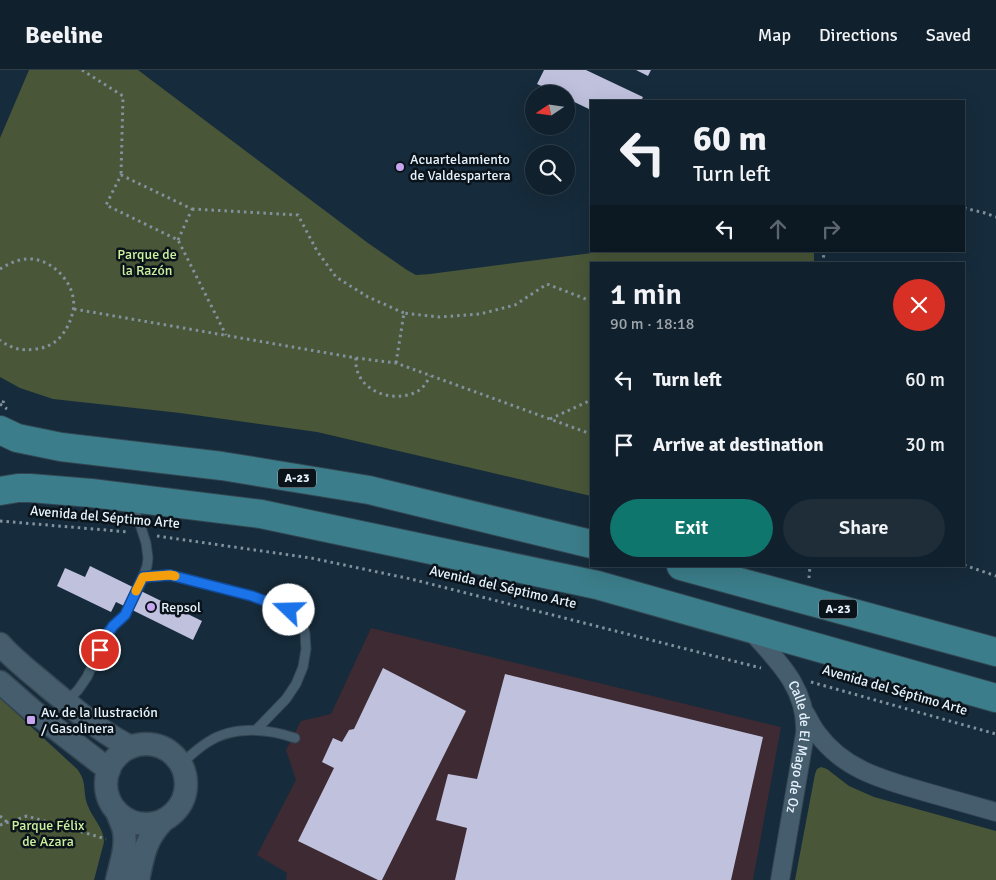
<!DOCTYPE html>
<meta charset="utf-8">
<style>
body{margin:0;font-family:Signika,sans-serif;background:#1e2d38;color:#f1f3f6;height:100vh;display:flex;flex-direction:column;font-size:19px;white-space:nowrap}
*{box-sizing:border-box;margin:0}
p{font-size:16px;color:#9ca3a9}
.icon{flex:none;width:28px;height:28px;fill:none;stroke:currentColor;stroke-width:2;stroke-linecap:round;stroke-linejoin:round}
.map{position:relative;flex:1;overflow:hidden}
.sheet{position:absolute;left:590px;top:192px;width:375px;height:305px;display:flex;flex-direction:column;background:#10202c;border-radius:0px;box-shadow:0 5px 20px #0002,0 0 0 1px #303e48}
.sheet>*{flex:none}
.hud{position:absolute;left:590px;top:30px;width:375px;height:152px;border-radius:0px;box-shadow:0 5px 20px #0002,0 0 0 1px #303e48;background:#10202c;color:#f1f3f6;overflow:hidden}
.needle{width:32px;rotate:257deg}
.fabs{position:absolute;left:525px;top:15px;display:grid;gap:10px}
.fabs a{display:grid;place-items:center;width:50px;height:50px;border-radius:50%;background:#10202c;box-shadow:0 5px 20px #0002,0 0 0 1px #303e48;font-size:25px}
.pin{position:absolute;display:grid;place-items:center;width:42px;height:42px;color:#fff;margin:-21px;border:2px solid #fff;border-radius:50%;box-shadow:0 1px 5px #0007}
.me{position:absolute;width:55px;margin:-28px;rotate:291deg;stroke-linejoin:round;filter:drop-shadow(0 0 4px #0008)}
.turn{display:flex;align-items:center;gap:18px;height:105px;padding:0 20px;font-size:22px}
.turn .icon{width:65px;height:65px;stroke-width:2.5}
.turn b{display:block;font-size:35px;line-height:42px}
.lanes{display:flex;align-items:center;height:48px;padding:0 20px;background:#0003;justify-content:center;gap:25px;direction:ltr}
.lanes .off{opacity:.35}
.round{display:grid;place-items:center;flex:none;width:52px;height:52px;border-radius:26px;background:#1e2d38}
.overview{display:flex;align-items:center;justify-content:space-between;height:85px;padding:0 20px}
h1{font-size:30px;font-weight:600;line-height:38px}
.action{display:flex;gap:10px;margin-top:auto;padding:10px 20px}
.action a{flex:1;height:58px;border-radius:30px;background:#0f766e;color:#fff;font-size:20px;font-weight:600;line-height:58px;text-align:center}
.action a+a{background:#1e2d38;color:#f1f3f6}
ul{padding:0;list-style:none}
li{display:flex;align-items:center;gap:15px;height:65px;padding:0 20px}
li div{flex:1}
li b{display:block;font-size:19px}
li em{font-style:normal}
header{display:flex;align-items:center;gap:30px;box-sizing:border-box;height:70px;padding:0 25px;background:#10202c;border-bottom:1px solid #303e48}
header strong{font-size:24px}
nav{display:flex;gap:28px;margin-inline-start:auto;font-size:18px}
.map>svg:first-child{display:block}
</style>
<header>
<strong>Beeline</strong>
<nav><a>Map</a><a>Directions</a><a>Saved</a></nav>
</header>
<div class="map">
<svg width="996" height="810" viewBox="0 0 996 810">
<rect width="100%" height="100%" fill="#162b3b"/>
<!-- industrial -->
<polygon fill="#3d2a32" points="371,558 781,657 753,810 286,810 287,803 257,785 296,710 286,680 301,651 331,644"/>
<!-- green -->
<g fill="#495637">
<polygon points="29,0 138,0 368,173 407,200 416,205 430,204 607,181 814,181 814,194 591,194 591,426 317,362 180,343 53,329 20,318 0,307 0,68"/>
<path d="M 0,628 L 77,699 C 88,713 82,721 88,736 C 93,749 104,758 104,772 L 94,810 L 0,810 Z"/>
<polygon points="821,697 827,699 849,716 874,727 996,761 996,810 795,810 815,704 817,699"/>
</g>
<!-- building -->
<g fill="#bfc1dd">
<polygon points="544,0 586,0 643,27 641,31 591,31 591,40 566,28 566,24 558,24 537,14"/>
<polygon points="636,0 651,0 648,6"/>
<polygon points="90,496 202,551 193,570 116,532 111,542 57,516 65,498 85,507"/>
<polygon points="383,598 466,641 382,810 378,810 298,771 334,698 322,692 333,668 342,672 349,660 354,659"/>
<polygon points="505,604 763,667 731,810 455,810 467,758 436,750 448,704 477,709"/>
</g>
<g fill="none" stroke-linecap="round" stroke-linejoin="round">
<!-- service casing -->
<g stroke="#334551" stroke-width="11">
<g id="service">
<polyline points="143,507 170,505 252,526 289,540 297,545 302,552 305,563 306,579 303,597 296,614 286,629 256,660"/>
<polyline points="66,632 78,620 87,607 106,566 113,556 125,545 143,507 147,496 148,488 146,473 138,448 127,434"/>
<path d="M 181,694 C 190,686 198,678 208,672 C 234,655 268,659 295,668"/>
</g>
</g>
<!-- minor casing -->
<g stroke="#334551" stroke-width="20">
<g id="minor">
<path id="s1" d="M 750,560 C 778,591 808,619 805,664 L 780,810"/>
<path d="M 805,643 C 809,649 812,657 817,663 C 843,699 881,709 922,721 C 947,728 971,735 996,742"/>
</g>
</g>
<!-- tertiary casing -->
<g stroke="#334551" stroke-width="25">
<g id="tertiary">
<path d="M 0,574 C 15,591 33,604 49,618 C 75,639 101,663 131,677"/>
<polyline points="0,612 33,641 109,700"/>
<circle cx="146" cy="714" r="40"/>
<path d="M 117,742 C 119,747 121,752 123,757 C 128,774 121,793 117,810"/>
<path d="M 138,810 C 143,786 145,770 162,752"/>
</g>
</g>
<!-- primary casing -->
<g stroke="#334551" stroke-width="30">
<g id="primary">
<polyline points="0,360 17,368 61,377 222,396 369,420 591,474"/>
<polyline points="0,421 18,418 30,418 91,423 261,444 597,515 996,628"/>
<polyline points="681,496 996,582"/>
</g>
</g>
<!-- path -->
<g stroke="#81929e" stroke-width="3" stroke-dasharray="2.5 4" stroke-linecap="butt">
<polyline points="82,0 123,26 121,105"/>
<polyline points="964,138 985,143 996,147"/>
<polyline points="192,139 298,145 317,181 336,207 368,227 404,243"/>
<polyline points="178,170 192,139 121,105 106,135 178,170 226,265"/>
<polyline points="823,194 824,181"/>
<path d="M 0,199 C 10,193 20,188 33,189 C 56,192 78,217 73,241 C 71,250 68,257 62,265 C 56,273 46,278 36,279 C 21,281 12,279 0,270"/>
<polyline points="74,239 356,288 396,293 591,364"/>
<path d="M 356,288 C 353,320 393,335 418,321 C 424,317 427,312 430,306"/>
<polyline points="396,293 404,243 439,247 480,244 515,235 547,214 591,231"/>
<polyline points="3,333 4,329"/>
<polyline points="0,334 7,339"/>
<polyline points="550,349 591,330"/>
<polyline points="0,451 129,462"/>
<polyline points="157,466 311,488 411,509 761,598"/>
<polyline points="964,495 996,506"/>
<polyline points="809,508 810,496"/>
<polyline points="811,612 996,664"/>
<polyline points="0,746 7,752"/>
<polyline points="0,755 27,746 106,769"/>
</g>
<!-- service -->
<use href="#service" stroke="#465d6e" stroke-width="9"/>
<!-- minor -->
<use href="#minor" stroke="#465d6e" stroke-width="18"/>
<!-- tertiary -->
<use href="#tertiary" stroke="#465d6e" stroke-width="22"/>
<!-- primary -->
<use href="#primary" stroke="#3b7d8a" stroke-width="28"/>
</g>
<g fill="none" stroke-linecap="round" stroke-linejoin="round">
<!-- route casing -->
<g stroke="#114b97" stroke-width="12">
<polyline id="route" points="100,580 106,566 113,556 125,545 143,507 170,505 252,526 289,540"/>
</g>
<!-- route -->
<use href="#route" stroke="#1a73e8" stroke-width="9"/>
<!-- slow -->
<polyline stroke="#f59e0b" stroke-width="9" points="136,521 143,507 170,505 175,506"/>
</g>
<!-- markers -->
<g fill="#c7a6ef" stroke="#0a131a" stroke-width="2">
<circle cx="400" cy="97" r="5"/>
<circle cx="151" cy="537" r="5"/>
<rect x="26" y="645" width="10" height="10" rx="2.5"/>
</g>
<g text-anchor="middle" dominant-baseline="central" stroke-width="5" stroke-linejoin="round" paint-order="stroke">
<!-- shield labels -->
<g fill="#0a131a" stroke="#a3afb8" stroke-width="1">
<rect x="278" y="398.5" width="38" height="19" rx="4"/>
<rect x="819" y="529.5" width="38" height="19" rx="4"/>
</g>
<g font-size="12" font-weight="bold" fill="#e5f2fc">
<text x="297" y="408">A-23</text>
<text x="838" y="539">A-23</text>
</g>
<!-- poi labels -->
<g font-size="14" fill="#e5f2fc" stroke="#0a131a" text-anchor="start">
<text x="410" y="89">Acuartelamiento<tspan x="410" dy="16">de Valdespartera</tspan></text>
<text x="161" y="537">Repsol</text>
<text x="41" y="642">Av. de la Ilustración<tspan x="41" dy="16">/ Gasolinera</tspan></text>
</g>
<!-- park labels -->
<g font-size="14" fill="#cef19e" stroke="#0a131a">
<text x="147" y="184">Parque de<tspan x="147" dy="16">la Razón</tspan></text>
<text x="48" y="755">Parque Félix<tspan x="48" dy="16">de Azara</tspan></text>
</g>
<!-- street labels -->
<g font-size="14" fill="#e5f2fc" stroke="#0a131a">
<text transform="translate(105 447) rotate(5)">Avenida del Séptimo Arte</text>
<text transform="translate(503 517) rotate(13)">Avenida del Séptimo Arte</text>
<text transform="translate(895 620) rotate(16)">Avenida del Séptimo Arte</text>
<text stroke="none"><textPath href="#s1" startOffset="134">Calle de El Mago de Oz</textPath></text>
</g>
</g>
</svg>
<div class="fabs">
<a><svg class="needle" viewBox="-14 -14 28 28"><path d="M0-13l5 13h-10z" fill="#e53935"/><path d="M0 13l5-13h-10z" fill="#9ca3a9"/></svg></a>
<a><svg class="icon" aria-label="search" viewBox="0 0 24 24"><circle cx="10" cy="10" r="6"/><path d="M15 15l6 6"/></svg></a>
</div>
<div class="pin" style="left:100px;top:580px;background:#d93025"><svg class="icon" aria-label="arrive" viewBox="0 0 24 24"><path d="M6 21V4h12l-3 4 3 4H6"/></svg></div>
<svg class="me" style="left:289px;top:540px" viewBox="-20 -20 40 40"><circle r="19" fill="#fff"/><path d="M0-13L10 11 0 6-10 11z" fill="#1a73e8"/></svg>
<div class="hud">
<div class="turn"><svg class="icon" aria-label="left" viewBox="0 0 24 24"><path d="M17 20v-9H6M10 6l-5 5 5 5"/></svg><div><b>60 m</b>Turn left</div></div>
<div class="lanes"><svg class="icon" aria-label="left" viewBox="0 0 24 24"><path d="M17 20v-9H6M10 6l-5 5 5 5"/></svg><svg class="icon off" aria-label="ahead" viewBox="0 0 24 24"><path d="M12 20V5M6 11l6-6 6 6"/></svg><svg class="icon off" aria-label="right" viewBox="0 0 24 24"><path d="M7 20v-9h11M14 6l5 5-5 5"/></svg></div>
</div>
<section class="sheet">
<div class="overview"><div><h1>1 min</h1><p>90 m · 18:18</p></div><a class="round" style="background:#d93025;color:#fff"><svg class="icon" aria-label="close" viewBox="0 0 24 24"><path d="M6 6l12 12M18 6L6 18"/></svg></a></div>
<ul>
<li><svg class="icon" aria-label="left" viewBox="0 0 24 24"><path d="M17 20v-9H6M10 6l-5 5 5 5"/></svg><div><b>Turn left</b></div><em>60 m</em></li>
<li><svg class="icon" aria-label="arrive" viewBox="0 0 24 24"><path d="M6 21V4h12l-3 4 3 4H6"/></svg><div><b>Arrive at destination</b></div><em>30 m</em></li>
</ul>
<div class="action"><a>Exit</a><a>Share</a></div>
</section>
</div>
